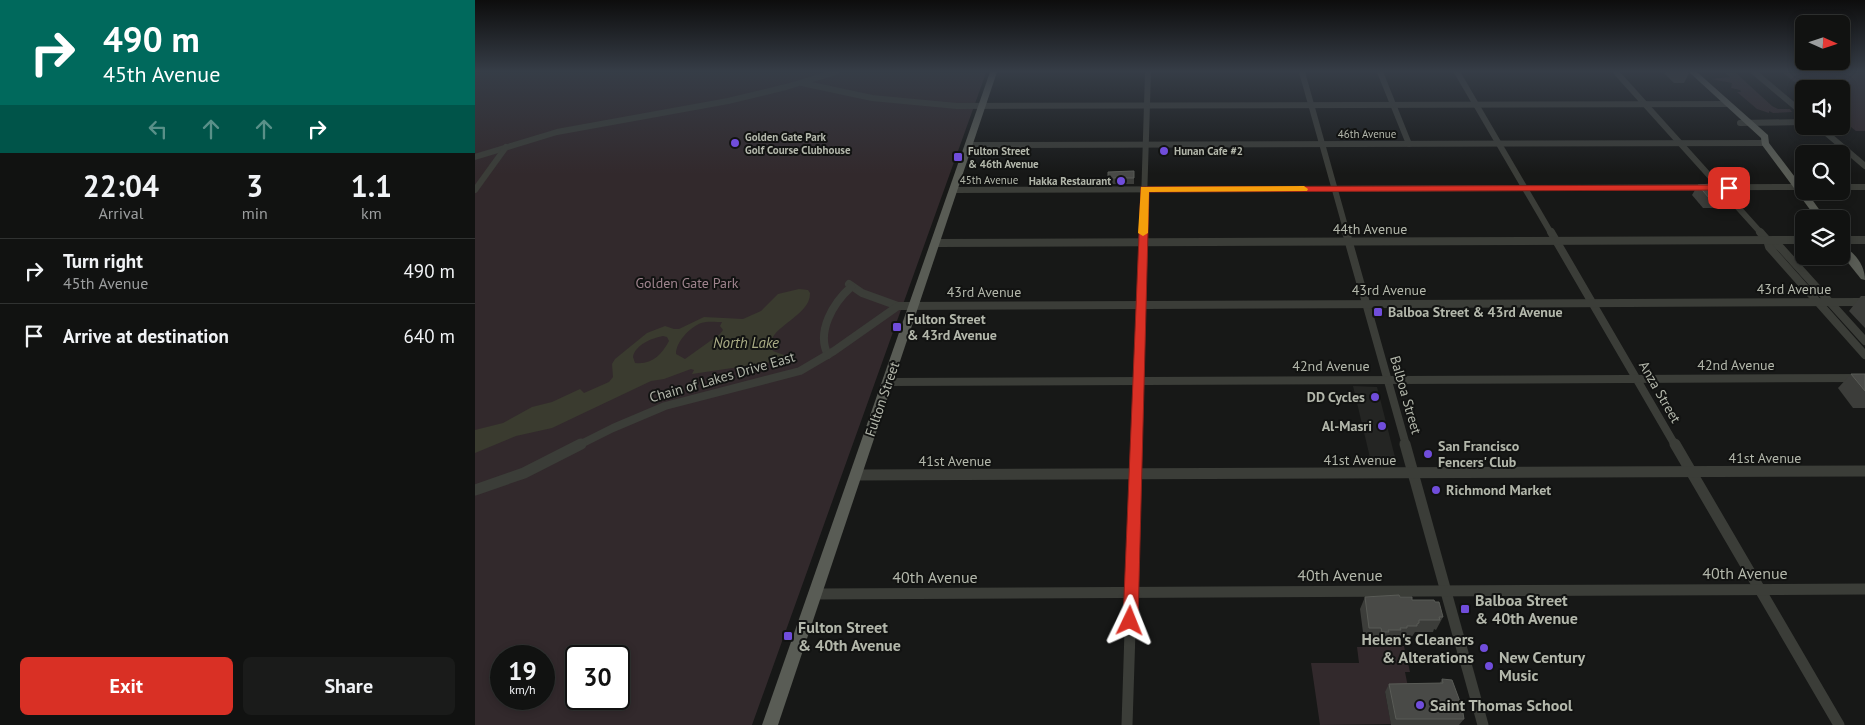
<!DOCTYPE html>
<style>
body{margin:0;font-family:"PT Sans",sans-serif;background:#1a1b1a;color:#f1f3f6;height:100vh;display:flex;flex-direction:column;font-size:19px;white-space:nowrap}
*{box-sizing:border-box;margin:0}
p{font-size:16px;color:#9c9e9f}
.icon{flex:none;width:28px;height:28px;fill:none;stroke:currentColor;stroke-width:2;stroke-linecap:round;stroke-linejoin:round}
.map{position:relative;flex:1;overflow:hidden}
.side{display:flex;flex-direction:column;background:#111211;width:475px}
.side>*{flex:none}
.top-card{background:#00695c;color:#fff;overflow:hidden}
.needle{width:32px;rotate:93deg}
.fabs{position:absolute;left:1320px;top:15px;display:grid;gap:10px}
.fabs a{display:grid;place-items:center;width:55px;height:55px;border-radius:8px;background:#111211;box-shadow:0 2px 8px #0003,0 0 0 1px #303231;font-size:25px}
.speed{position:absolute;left:15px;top:645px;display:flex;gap:10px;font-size:25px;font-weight:700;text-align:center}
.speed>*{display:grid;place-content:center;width:65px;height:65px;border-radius:50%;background:#111211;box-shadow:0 2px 8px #0003,0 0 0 1px #303231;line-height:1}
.speed small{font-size:12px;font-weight:400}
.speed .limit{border:2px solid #111;border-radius:8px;background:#fff;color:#111}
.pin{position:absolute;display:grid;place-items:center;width:42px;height:42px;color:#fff;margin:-21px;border-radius:10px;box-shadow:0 2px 8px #0006}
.me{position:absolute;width:55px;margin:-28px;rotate:2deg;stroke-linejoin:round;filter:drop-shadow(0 0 4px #0008)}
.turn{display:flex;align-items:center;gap:18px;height:105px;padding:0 20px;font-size:22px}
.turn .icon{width:65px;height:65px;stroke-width:2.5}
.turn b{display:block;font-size:35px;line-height:42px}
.lanes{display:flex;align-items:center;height:48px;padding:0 20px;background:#0003;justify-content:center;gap:25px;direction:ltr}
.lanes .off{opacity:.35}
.eta{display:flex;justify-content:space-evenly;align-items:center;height:85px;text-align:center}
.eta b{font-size:30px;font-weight:800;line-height:35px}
.cta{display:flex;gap:10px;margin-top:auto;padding:10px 20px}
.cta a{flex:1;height:58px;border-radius:8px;background:#d93025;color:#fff;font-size:20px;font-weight:800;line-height:58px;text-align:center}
.cta a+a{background:#1a1b1a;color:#f1f3f6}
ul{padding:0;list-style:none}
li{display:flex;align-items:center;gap:15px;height:65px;padding:0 20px;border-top:1px solid #303231}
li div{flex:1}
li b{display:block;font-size:19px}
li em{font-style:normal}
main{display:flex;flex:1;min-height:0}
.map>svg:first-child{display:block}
</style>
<main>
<section class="side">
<div class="top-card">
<div class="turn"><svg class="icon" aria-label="right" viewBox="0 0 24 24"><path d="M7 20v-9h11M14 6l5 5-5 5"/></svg><div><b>490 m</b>45th Avenue</div></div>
<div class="lanes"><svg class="icon off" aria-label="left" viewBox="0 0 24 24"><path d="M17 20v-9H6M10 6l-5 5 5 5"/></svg><svg class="icon off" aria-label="ahead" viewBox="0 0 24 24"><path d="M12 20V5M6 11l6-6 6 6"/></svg><svg class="icon off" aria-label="ahead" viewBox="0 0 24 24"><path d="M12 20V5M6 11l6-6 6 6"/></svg><svg class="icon" aria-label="right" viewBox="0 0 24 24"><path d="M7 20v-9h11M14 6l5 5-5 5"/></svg></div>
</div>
<div class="eta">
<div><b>22:04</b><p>Arrival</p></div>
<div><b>3</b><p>min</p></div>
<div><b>1.1</b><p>km</p></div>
</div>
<ul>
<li><svg class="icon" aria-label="right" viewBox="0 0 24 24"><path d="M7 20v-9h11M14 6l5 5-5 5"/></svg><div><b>Turn right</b><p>45th Avenue</p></div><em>490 m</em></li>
<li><svg class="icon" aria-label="arrive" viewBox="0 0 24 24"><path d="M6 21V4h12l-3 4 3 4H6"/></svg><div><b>Arrive at destination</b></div><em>640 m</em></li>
</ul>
<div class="cta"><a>Exit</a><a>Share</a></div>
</section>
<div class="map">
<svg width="1390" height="725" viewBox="0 0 1390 725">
<rect width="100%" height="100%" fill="#171817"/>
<!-- built -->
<polygon fill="#242523" points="878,386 902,387 922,465 897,466"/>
<!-- green -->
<g fill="#32292c" fill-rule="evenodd">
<path d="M 0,73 L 511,73 L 277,725 L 0,725 ZM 26,656 L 69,656 L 69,699 L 26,699 ZM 101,656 L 144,656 L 144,699 L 101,699 Z"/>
<polygon points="1250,73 1261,73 1297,106 1303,109 1315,109 1317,112 1298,113 1294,111 1294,113 1282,109 1262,92 1266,92 1265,90 1256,88 1257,83 1236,79 1255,77"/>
<polygon points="1308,73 1390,73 1390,131 1381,131 1366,119 1366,89 1329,89"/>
<polygon points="929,646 935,672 930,672 934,692 910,692 916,724 845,725 836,663 884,663 882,647"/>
</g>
<!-- water -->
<path fill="#3a3b2f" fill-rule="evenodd" d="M 324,289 L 333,290 L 335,293 C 336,318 285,329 298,351 L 309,355 L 304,361 L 217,374 L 219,370 L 216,369 L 189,379 L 176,381 L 77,428 L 41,436 L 0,453 L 0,430 L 28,423 L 57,407 L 77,402 L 105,389 L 109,393 L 134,382 L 138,377 L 137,364 L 140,359 L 172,333 L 190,326 L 199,329 L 204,329 L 229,317 L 268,319 L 286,311 L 303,294 ZM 247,322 L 245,326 L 248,330 L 245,334 L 210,359 L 201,354 C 201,342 214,328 226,323 C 232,321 241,322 247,322 ZM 188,336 L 192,337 L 194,341 C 186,355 177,365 160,363 L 158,357 C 160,345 177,338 188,336 Z"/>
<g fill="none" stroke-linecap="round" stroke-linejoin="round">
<!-- minor-far2 -->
<g stroke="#3b3d38" stroke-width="6">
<polyline points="827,72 872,233"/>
<polyline points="905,72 934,144"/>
<polyline points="982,72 1076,233"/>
<polyline points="1141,72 1286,233"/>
<polyline points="1279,72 1329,114"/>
<polyline points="327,83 397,98 482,106 1253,104"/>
<polyline points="1265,123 1329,122"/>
<polyline points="1343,126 1390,166"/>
<polyline points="494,145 1290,143"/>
<polyline points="0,157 82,132 253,101 311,87 361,72"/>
<polyline points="1366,187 1390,187"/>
<polyline points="0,190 31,147"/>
<polyline points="479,190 1329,187"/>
<polyline points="668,233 673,72"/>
</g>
<!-- minor-far1 -->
<g stroke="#3b3d38" stroke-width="8">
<polyline points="871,232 931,445"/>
<polyline points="1076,232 1200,445"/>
<polyline points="1285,232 1292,240 1305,247 1390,341"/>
<polyline points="1292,240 1294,247 1390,355"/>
<polyline points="1366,240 1390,240"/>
<polyline points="460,243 1329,240"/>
<polyline points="374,284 387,293 423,306"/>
<path d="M 353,355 C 341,332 358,303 376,287"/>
<polyline points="413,382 1390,378"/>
<polyline points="104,445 138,428 190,406 325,371 359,351 423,306 1390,302"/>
<polyline points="661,445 668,232"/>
</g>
<!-- minor -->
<g stroke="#3b3d38" stroke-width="11">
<polyline points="930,444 1008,725"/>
<polyline points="1200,444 1364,725"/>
<polyline points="381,475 1390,471"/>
<polyline points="0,490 49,473 106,444"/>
<polyline points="340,594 1390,589"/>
<polyline points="652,725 661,444"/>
</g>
<!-- major -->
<g fill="#595c55" fill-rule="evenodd">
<polygon points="515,72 522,72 303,725 287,725"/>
<polygon points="1214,72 1222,72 1293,135 1294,143 1329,189 1329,191 1331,191 1351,219 1342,219 1287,145 1286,138"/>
<path d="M 1366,246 C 1380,251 1390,266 1390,280 L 1386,279 L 1366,254 Z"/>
</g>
</g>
<!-- wall -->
<g fill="#3c3d3a">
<polygon points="1190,72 1213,72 1214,73 1209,83 1199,83 1189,73"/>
<polygon points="659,171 659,184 633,184 633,178"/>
<polygon points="1223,185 1251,197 1245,208 1228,208 1217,195"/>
<polygon points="1386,296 1390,296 1390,328 1374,311"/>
<polygon points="1376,374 1390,374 1390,408 1378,408 1363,388"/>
<polygon points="890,597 925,597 937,600 968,617 961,630 959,629 958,632 940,632 936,638 927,638 926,640 920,640 920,642 909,642 908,644 901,644 901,640 889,640 885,609"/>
<polygon points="967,679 989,719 984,725 916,725 910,692 914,684 965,683"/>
</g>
<!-- building -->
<g fill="#494a47" stroke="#595b56">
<polygon points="659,171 659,178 633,178 633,172"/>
<polygon points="1237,184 1251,197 1234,198 1223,185"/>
<polygon points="1376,374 1390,374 1390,391"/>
<polygon points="924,595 925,597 937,597 937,600 959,600 960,602 964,602 968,617 964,617 965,620 944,620 944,623 942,624 942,626 932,626 932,628 925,628 926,630 913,630 914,632 907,632 906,628 894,628 890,597"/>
<polygon points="967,679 977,680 987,707 989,719 921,719 914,684 968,683"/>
</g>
<!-- sky -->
<linearGradient id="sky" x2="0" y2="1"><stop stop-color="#0d0d0d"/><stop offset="0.41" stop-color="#363d47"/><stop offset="1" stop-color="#363d47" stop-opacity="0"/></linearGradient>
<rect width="1390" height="174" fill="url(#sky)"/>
<!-- route -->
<polygon fill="#d93025" stroke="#8d1f18" points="1254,185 1259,188 1257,190 674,192 663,621 660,626 655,628 650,626 648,621 666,187"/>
<!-- slow -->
<polygon fill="#f59e0b" points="829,186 833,189 832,191 674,192 673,233 668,236 663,233 666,187"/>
<!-- markers -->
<g fill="#704ddb" stroke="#121312" stroke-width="2">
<circle cx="260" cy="143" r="5"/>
<circle cx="689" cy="151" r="5"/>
<rect x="478" y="152" width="10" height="10" rx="2.5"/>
<circle cx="646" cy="181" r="5"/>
<rect x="898" y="307" width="10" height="10" rx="2.5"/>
<rect x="417" y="322" width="10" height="10" rx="2.5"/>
<circle cx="900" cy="397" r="5"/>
<circle cx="907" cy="426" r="5"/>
<circle cx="953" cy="454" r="5"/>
<circle cx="961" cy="490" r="5"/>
<rect x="985" y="604" width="10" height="10" rx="2.5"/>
<rect x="308" y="631" width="10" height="10" rx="2.5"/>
<circle cx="1009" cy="648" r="5"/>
<circle cx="1014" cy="666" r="5"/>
<circle cx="945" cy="705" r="5"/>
</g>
<g text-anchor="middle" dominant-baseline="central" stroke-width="4" stroke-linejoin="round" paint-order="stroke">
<!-- far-street labels -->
<g font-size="11" fill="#b3b7ab" stroke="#121312">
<text x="892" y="134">46th Avenue</text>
<text x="514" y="180">45th Avenue</text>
</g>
<!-- far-poi labels -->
<g font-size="11" font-weight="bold" fill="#b3b7ab" stroke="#121312" text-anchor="start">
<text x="270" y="137">Golden Gate Park<tspan x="270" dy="13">Golf Course Clubhouse</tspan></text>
<text x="493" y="151">Fulton Street<tspan x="493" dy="13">&amp; 46th Avenue</tspan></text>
<text x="699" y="151">Hunan Cafe #2</text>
<text x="636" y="181" text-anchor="end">Hakka Restaurant</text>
</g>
<!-- street labels -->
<g font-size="14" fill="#b3b7ab" stroke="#121312">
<text x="895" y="229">44th Avenue</text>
<text x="1319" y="289">43rd Avenue</text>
<text x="914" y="290">43rd Avenue</text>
<text x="509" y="292">43rd Avenue</text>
<text x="1261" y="365">42nd Avenue</text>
<text x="856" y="366">42nd Avenue</text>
<text transform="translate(247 377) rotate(-16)">Chain of Lakes Drive East</text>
<text transform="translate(1185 392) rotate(60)">Anza Street</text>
<text transform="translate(931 395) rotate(74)">Balboa Street</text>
<text transform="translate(407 399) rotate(-71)">Fulton Street</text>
<text x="1290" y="458">41st Avenue</text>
<text x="885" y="460">41st Avenue</text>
<text x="480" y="461">41st Avenue</text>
</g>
<!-- park labels -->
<g font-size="14" fill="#9f848e" stroke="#121312">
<text x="212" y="283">Golden Gate Park</text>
</g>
<!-- poi labels -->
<g font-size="14" font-weight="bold" fill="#b3b7ab" stroke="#121312" text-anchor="start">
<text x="913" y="312">Balboa Street &amp; 43rd Avenue</text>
<text x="432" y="319">Fulton Street<tspan x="432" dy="16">&amp; 43rd Avenue</tspan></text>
<text x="890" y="397" text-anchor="end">DD Cycles</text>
<text x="897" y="426" text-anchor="end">Al-Masri</text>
<text x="963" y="446">San Francisco<tspan x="963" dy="16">Fencers' Club</tspan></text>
<text x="971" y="490">Richmond Market</text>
</g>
<!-- water labels -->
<g font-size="15" font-style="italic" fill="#abad86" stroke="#121312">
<text x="271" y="342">North Lake</text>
</g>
<!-- near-street labels -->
<g font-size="16" fill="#b3b7ab" stroke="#121312">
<text x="1270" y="573">40th Avenue</text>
<text x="865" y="575">40th Avenue</text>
<text x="460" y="577">40th Avenue</text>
</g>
<!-- near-poi labels -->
<g font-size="16" font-weight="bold" fill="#b3b7ab" stroke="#121312" text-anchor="start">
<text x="1000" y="600">Balboa Street<tspan x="1000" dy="18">&amp; 40th Avenue</tspan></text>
<text x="323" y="627">Fulton Street<tspan x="323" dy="18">&amp; 40th Avenue</tspan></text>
<text x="999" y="639" text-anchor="end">Helen's Cleaners<tspan x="999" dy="18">&amp; Alterations</tspan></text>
<text x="1024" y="657">New Century<tspan x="1024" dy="18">Music</tspan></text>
<text x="955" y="705">Saint Thomas School</text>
</g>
</g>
</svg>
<div class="fabs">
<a><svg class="needle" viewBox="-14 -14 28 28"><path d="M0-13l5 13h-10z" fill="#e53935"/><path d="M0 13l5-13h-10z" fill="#9c9e9f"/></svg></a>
<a><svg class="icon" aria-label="sound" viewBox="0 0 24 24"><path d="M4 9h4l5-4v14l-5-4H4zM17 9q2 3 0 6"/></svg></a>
<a><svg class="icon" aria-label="search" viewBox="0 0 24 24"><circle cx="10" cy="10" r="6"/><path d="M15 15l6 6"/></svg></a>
<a><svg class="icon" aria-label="layers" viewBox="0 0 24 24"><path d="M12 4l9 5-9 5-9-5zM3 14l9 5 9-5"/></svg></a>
</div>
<div class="speed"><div>19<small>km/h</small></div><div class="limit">30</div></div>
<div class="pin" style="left:1254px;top:188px;background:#d93025"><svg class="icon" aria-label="arrive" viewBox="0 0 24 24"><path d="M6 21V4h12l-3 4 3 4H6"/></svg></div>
<svg class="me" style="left:655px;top:621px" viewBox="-20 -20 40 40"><path d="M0-17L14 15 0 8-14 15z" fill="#d93025" stroke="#fff" stroke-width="4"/></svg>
</div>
</main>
